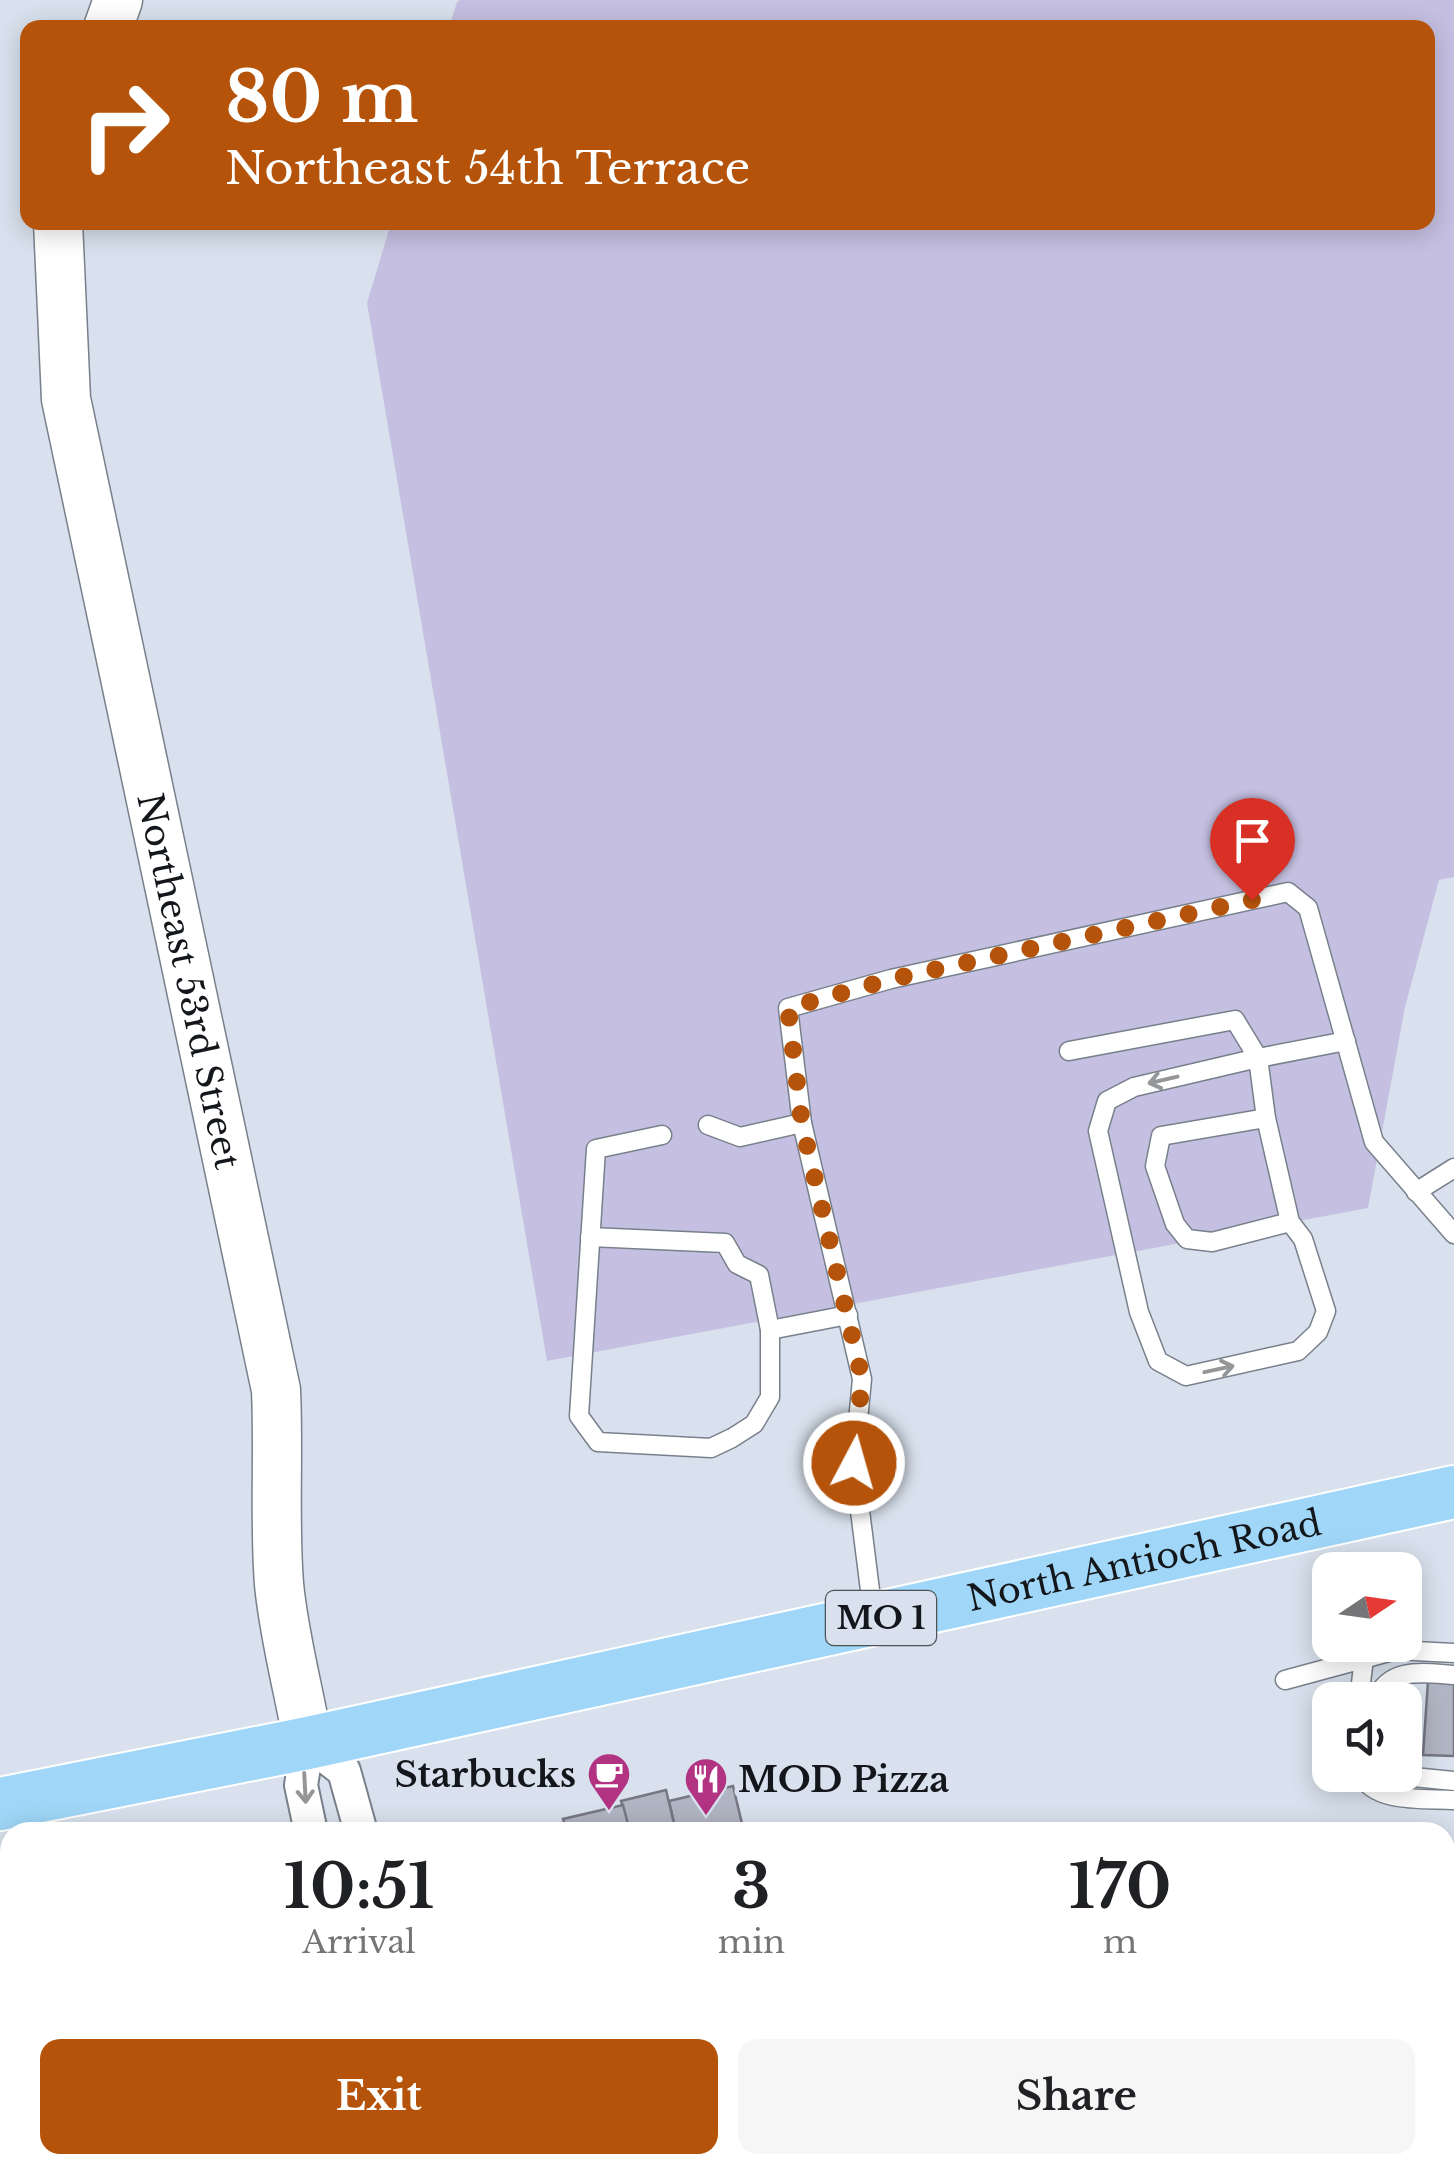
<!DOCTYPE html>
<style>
body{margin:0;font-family:"Libre Baskerville",serif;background:#f6f6f6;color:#202124;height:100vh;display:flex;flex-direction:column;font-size:38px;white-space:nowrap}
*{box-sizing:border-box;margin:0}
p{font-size:32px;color:#757577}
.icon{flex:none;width:55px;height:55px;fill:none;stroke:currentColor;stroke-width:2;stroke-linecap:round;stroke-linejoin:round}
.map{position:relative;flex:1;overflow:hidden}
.details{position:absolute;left:0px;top:1822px;width:1455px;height:352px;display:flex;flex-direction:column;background:#fff;border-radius:30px 30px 0 0;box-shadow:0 5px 25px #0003}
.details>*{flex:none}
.banner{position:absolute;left:20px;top:20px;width:1415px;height:210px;border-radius:20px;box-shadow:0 5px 25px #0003;background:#b45309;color:#fff;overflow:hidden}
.needle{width:65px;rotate:77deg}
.controls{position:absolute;left:1312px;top:1552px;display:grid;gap:20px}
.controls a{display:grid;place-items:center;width:110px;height:110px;border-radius:20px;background:#fff;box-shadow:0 5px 25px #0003;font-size:50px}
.pin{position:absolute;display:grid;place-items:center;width:85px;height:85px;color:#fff;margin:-102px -42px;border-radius:50% 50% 50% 0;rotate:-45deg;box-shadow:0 0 10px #0007}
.pin .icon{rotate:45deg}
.me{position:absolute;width:110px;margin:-55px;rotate:6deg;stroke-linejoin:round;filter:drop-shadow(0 0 8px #0008)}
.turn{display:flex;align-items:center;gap:35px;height:210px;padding:0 40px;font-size:45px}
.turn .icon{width:130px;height:130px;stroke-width:2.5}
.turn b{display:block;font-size:70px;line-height:85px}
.eta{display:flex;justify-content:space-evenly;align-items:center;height:170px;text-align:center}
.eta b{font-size:60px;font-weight:700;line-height:70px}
.cta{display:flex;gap:20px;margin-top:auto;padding:20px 40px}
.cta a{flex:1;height:115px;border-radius:20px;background:#b45309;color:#fff;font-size:40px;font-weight:700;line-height:115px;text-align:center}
.cta a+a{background:#f6f6f6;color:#202124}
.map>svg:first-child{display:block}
</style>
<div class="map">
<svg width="1454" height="2174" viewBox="0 0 1454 2174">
<rect width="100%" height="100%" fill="#d8e1ed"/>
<!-- green -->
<polygon fill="#c5c0e1" points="460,0 1454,0 1454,877 1439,880 1405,1007 1368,1208 547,1361 367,303 391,223 1428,222 1428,28 449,27 457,2"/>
<!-- building -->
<g fill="#b1b4c2" stroke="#757884" stroke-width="2.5">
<polygon points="1428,1681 1454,1682 1454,1756 1423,1755"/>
<polygon points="733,1786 744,1832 676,1832 669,1801"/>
<polygon points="666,1790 676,1832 630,1832 621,1801"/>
<polygon points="623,1805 630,1832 567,1832 563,1819"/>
<polygon points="10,1951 10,2029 0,1986 0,1953"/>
</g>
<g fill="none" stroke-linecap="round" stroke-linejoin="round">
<!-- lane casing -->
<g stroke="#78808b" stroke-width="21">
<g id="lane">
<polyline points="1069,1051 1235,1020 1258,1058 1346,1041"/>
<polyline points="1266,1118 1161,1136 1155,1166 1175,1224 1187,1239 1212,1242 1290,1222 1266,1118 1258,1058 1134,1087 1107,1101 1098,1131 1139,1312 1158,1361 1186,1376 1298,1351 1318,1332 1326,1311 1303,1239 1290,1222"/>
<polyline points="708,1125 740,1137 802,1123"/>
<polyline points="662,1135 596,1149 579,1416 598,1442 711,1448 732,1438 754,1424 770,1397 770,1330 848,1315"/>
<polyline points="1416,1192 1454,1168"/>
<polyline points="590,1237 725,1243 737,1264 759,1275 770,1330"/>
<polyline points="873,1614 854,1463 862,1379 802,1123 788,1008 891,979 1288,892 1308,908 1374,1142 1454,1234"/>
<polyline points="1285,1680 1396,1650 1454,1653"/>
<polyline points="1359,1700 1364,1658"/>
<path d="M 1376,1700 C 1389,1666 1424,1673 1454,1675"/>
<path d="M 1361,1775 C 1376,1804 1425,1798 1454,1800"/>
<polyline points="1393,1775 1454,1781"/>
<polyline points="760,2165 784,2174"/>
<polyline points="400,2174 443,2165"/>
</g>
</g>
<!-- street casing -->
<g stroke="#78808b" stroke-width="36">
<g id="street">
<polyline points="311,1832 301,1785 308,1743 344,1771 361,1832"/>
<polyline points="563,2165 572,2174"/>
<polyline points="613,2165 619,2174"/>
</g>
</g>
<!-- secondary casing -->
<g stroke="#78808b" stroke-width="51">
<g id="secondary">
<polyline points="108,28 118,0"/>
<path id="s1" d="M 58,222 L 66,399 L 276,1390 C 279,1455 274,1519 279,1584 C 284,1637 299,1691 308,1743"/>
</g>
</g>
<!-- primary casing -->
<g stroke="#fff" stroke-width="56">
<g id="primary">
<path id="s2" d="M 0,1804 L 308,1743 L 1454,1492"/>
</g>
</g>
<!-- lane -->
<use href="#lane" stroke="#fff" stroke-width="18"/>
<!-- street -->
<use href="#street" stroke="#fff" stroke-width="32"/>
<!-- secondary -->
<use href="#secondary" stroke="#fff" stroke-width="48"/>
<!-- primary -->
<use href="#primary" stroke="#a0d6f7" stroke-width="52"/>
</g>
<!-- one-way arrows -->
<defs><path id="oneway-shaft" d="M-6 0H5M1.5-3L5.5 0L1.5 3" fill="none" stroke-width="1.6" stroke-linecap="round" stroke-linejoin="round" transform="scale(2.5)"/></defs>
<g stroke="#959698">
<use href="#oneway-shaft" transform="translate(1163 1080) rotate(167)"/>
<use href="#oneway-shaft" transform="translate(1219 1369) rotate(-12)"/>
<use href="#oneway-shaft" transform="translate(305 1788) rotate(87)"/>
</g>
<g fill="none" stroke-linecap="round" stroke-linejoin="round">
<!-- route -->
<polyline stroke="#b45309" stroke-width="18" stroke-dasharray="0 32.4" points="854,1463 862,1378 802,1124 788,1008 892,979 1252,900"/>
</g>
<!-- icons -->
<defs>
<g id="cafe-pin" transform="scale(2.25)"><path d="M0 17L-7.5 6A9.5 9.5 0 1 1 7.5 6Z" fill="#b13382" stroke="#d8e1ed"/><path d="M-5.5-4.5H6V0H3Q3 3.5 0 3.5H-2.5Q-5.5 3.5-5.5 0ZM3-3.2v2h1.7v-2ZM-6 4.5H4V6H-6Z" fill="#fff"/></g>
<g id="restaurant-pin" transform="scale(2.25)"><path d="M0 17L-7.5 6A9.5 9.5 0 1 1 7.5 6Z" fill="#b13382" stroke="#d8e1ed"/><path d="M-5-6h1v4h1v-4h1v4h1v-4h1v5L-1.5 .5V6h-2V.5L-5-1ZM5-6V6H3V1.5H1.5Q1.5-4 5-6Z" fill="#fff"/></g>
</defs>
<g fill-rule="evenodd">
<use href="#cafe-pin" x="609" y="1774"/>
<use href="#restaurant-pin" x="706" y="1779"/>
</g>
<g text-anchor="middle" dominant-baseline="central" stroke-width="9" stroke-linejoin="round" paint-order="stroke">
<!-- shield labels -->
<rect fill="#d8e1ed" stroke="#4e5359" stroke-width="2.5" x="826" y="1591" width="110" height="54" rx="8"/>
<g font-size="32" font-weight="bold" fill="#13161a">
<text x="881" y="1618">MO 1</text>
</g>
<!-- street labels -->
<g font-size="35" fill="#13161a" stroke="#d8e1ed">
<text stroke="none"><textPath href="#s1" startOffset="772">Northeast 53rd Street</textPath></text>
<text stroke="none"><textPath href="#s2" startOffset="1170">North Antioch Road</textPath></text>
</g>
<!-- poi labels -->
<g font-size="35" font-weight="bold" fill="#13161a" stroke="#d8e1ed" text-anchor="end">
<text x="576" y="1774">Starbucks</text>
<text x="738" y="1779" text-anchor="start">MOD Pizza</text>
</g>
</g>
</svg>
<div class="controls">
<a><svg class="needle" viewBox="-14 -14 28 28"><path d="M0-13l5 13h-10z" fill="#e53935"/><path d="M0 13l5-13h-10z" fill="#757577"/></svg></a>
<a><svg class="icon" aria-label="sound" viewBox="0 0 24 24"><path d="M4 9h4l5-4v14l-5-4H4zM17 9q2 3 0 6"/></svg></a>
</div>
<div class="pin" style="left:1252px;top:900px;background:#d93025"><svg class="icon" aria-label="arrive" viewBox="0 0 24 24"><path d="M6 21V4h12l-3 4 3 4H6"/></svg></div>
<svg class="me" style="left:854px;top:1463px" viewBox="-20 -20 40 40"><circle r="17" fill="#b45309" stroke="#fff" stroke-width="3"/><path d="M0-11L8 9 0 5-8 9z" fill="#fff"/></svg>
<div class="banner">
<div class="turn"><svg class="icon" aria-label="right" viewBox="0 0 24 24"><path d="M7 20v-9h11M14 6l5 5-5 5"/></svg><div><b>80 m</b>Northeast 54th Terrace</div></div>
</div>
<section class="details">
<div class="eta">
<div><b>10:51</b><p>Arrival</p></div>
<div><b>3</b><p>min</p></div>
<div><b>170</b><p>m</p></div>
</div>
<div class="cta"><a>Exit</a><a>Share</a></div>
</section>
</div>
